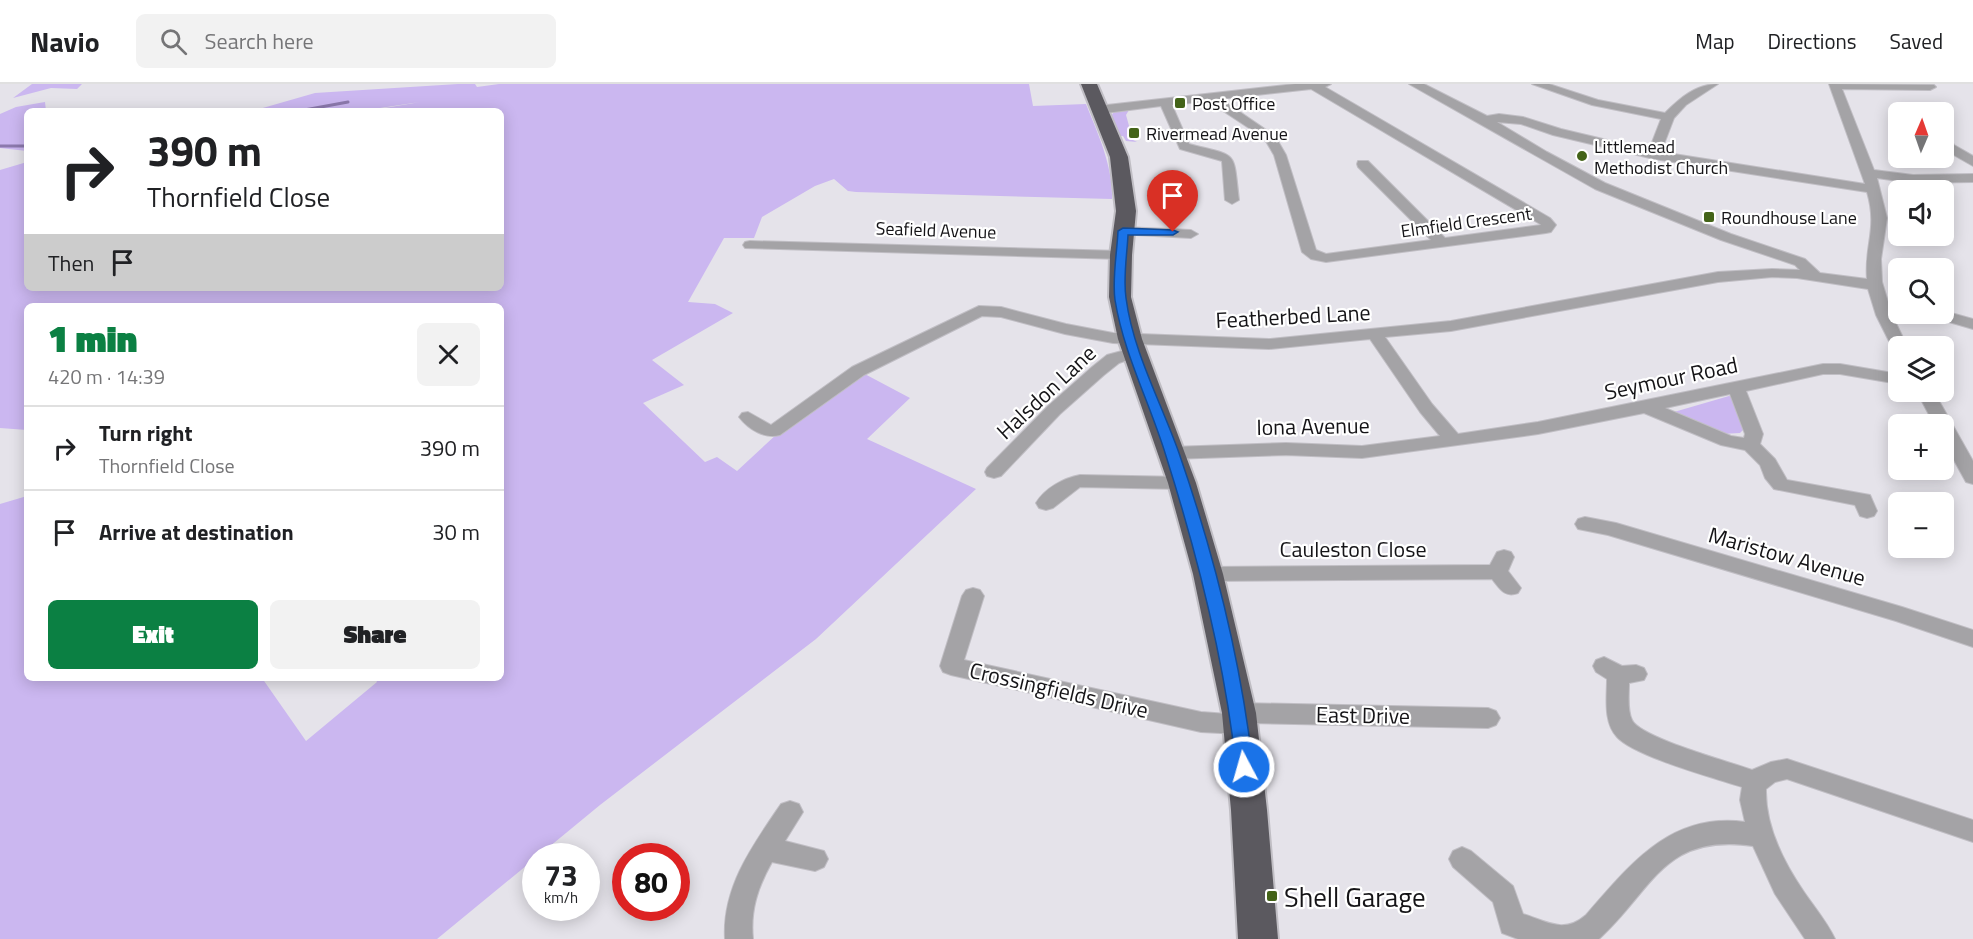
<!DOCTYPE html>
<meta charset="utf-8">
<style>
body{margin:0;font-family:"Titillium Web",sans-serif;background:#f2f2f2;color:#202124;height:100vh;display:flex;flex-direction:column;font-size:22px;white-space:nowrap}
*{box-sizing:border-box;margin:0}
p{font-size:20px;color:#757577}
.icon{flex:none;width:33px;height:33px;fill:none;stroke:currentColor;stroke-width:2;stroke-linecap:round;stroke-linejoin:round}
.map{position:relative;flex:1;overflow:hidden}
.drawer{position:absolute;left:24px;top:219px;width:480px;height:378px;display:flex;flex-direction:column;background:#fff;border-radius:9px;box-shadow:0 3px 15px #0003}
.drawer>*{flex:none}
.guide{position:absolute;left:24px;top:24px;width:480px;height:183px;border-radius:9px;box-shadow:0 3px 15px #0003;background:#fff;color:#202124;overflow:hidden}
.needle{width:39px;rotate:2deg}
.fabs{position:absolute;left:1888px;top:18px;display:grid;gap:12px}
.fabs a{display:grid;place-items:center;width:66px;height:66px;border-radius:9px;background:#fff;box-shadow:0 3px 15px #0003;font-size:30px}
.speed{position:absolute;left:522px;top:759px;display:flex;gap:12px;font-size:30px;font-weight:700;text-align:center}
.speed>*{display:grid;place-content:center;width:78px;height:78px;border-radius:50%;background:#fff;box-shadow:0 3px 15px #0003;line-height:1}
.speed small{font-size:15px;font-weight:400}
.speed .limit{border:9px solid #d22;background:#fff;color:#111}
.pin{position:absolute;display:grid;place-items:center;width:51px;height:51px;color:#fff;margin:-62px -26px;border-radius:50% 50% 50% 0;rotate:-45deg;box-shadow:0 0 6px #0007}
.pin .icon{rotate:45deg}
.me{position:absolute;width:66px;margin:-33px;rotate:354deg;stroke-linejoin:round;filter:drop-shadow(0 0 4px #0008)}
.turn{display:flex;align-items:center;gap:21px;height:126px;padding:0 24px;font-size:27px}
.turn .icon{width:78px;height:78px;stroke-width:2.5}
.turn b{display:block;font-size:42px;line-height:51px}
.then{display:flex;align-items:center;height:57px;padding:0 24px;background:#0003;gap:12px;font-size:22px}
.round{display:grid;place-items:center;flex:none;width:63px;height:63px;border-radius:9px;background:#f2f2f2}
.summary{display:flex;align-items:center;justify-content:space-between;height:102px;padding:0 24px}
h1{font-size:36px;font-weight:800;line-height:45px;color:#0b8043}
.primary-button{display:flex;gap:12px;margin-top:auto;padding:12px 24px}
.primary-button a{flex:1;height:69px;border-radius:9px;background:#0b8043;color:#fff;font-size:24px;font-weight:800;line-height:69px;text-align:center}
.primary-button a+a{background:#f2f2f2;color:#202124}
ul{padding:0;list-style:none}
li{display:flex;align-items:center;gap:18px;height:84px;padding:0 24px;border-top:2px solid #e0e0e0}
li div{flex:1}
li b{display:block;font-size:22px}
li em{font-style:normal}
header{display:flex;align-items:center;gap:36px;box-sizing:border-box;height:84px;padding:0 30px;background:#fff;border-bottom:2px solid #e0e0e0}
header strong{font-size:28px}
nav{display:flex;gap:33px;margin-inline-start:auto;font-size:21px}
.search{width:420px;height:54px;background:#f2f2f2;display:flex;align-items:center;gap:15px;box-sizing:border-box;padding:0 21px;border-radius:9px;color:#757577;font-size:22px}
.map>svg:first-child{display:block}
</style>
<header>
<strong>Navio</strong>
<div class="search"><svg class="icon" aria-label="search" viewBox="0 0 24 24"><circle cx="10" cy="10" r="6"/><path d="M15 15l6 6"/></svg>Search here</div>
<nav><a>Map</a><a>Directions</a><a>Saved</a></nav>
</header>
<div class="map">
<svg width="1973" height="855" viewBox="0 0 1973 855">
<rect width="100%" height="100%" fill="#e5e3ea"/>
<!-- green -->
<g fill="#cbb7f0">
<polygon points="32,0 82,0 77,5 51,4 13,14"/>
<path d="M 458,0 L 475,0 L 477,3 L 499,0 L 1029,0 L 1033,22 L 1086,20 C 1098,50 1113,82 1112,115 L 856,108 L 848,107 L 834,95 L 815,102 L 762,133 L 754,154 L 724,154 L 688,218 L 715,220 L 733,229 L 652,276 L 684,301 L 643,319 L 705,378 L 717,373 L 737,387 L 778,349 L 861,288 L 910,314 L 867,355 L 976,405 L 816,555 L 600,721 L 437,855 L 0,855 L 0,420 L 27,412 L 27,594 L 262,594 L 306,657 L 377,598 L 375,594 L 501,594 L 501,222 L 27,222 L 27,346 L 0,344 L 0,86 L 27,78 L 27,204 L 501,204 L 501,27 L 367,27 L 420,18 L 360,27 L 252,27 L 315,9 Z"/>
<polygon points="45,18 46,27 27,27 27,67 0,64 0,30 16,23"/>
<polygon points="1129,26 1126,31 1133,56 1137,58 1126,57 1123,52 1120,52 1111,32 1114,28"/>
<polygon points="1729,312 1733,313 1744,345 1740,349 1721,350 1674,328"/>
</g>
<g fill="none" stroke-linecap="round" stroke-linejoin="round">
<!-- stream -->
<g stroke="#8c79ad" stroke-width="3">
<polyline points="299,27 348,18"/>
<polyline points="0,62 27,62"/>
</g>
<!-- minor casing -->
<g stroke="#c0bec4" stroke-width="2">
<g id="minor">
<path d="M 1295,0 L 1331,0 L 1325,3 L 1550,134 L 1556,141 L 1551,148 L 1546,149 L 1326,178 L 1311,175 L 1302,168 L 1274,71 L 1264,54 L 1208,17 L 1172,21 L 1189,60 C 1239,73 1233,65 1239,116 L 1232,120 L 1225,116 L 1222,77 L 1180,65 L 1161,22 L 1098,30 L 1092,26 L 1098,22 ZM 1311,5 L 1540,140 L 1541,141 L 1445,154 L 1368,77 L 1358,77 L 1357,80 L 1358,83 L 1431,156 L 1326,170 L 1316,166 L 1286,71 L 1275,52 L 1221,15 Z"/>
<path d="M 1409,0 L 1424,0 L 1487,32 L 1499,30 L 1523,33 L 1561,45 L 1649,66 L 1661,35 L 1592,21 L 1532,0 L 1549,0 L 1598,16 L 1665,29 C 1680,14 1696,0 1718,0 L 1686,21 L 1674,34 L 1661,68 L 1865,100 L 1829,0 L 1934,1 L 1936,3 L 1930,6 L 1842,5 L 1874,86 L 1913,91 L 1973,90 L 1973,98 L 1913,99 L 1877,94 L 1887,134 L 1881,175 L 1882,198 L 1892,231 L 1907,262 L 1899,262 L 1899,267 L 1893,265 L 1876,231 L 1868,205 L 1797,194 L 1772,193 L 1718,198 L 1451,247 L 1385,253 L 1432,320 L 1458,350 L 1538,338 L 1823,280 L 1840,280 L 1899,290 L 1899,300 L 1840,290 L 1823,290 L 1746,307 L 1763,350 L 1760,360 L 1775,375 L 1787,396 L 1870,411 L 1877,427 L 1874,432 L 1867,434 L 1860,432 L 1855,421 L 1774,405 L 1765,394 L 1760,381 L 1745,366 L 1721,361 L 1644,329 L 1538,350 L 1362,374 L 1286,371 L 1172,375 L 1165,373 L 1163,369 L 1165,365 L 1172,363 L 1286,359 L 1362,362 L 1440,352 L 1420,328 L 1370,255 L 1269,265 L 1113,259 L 1065,250 L 1001,233 L 982,232 L 864,291 L 780,351 C 765,355 749,346 739,333 L 742,329 L 748,328 L 771,341 L 852,283 L 979,222 L 1001,223 L 1066,240 L 1113,249 L 1269,255 L 1451,237 L 1718,188 L 1772,185 L 1800,186 L 1795,181 L 1721,156 L 1595,105 ZM 1497,38 L 1521,40 L 1553,51 L 1654,75 L 1867,108 C 1878,145 1864,161 1867,195 L 1820,189 L 1805,175 L 1731,150 L 1605,99 L 1547,68 ZM 1730,310 L 1745,350 L 1744,354 L 1731,352 L 1665,324 Z"/>
<polygon points="1944,54 1950,54 1954,61 1973,72 1973,82 1945,66"/>
<polygon points="1123,143 1191,146 1198,150 1191,154 1118,150 1116,147 1118,144"/>
<polygon points="750,157 1121,167 1128,171 1121,175 745,164 743,161 745,158"/>
<polygon points="1944,227 1973,235 1973,245 1932,233 1930,230 1944,230"/>
<polygon points="1133,264 1141,269 1139,272 1119,279 1104,291 1060,330 1001,392 994,394 987,392 985,388 987,384 1048,322 1092,283 1107,271"/>
<polygon points="1917,308 1934,308 1973,377 1973,400 1966,398 1944,358 1944,340 1934,340"/>
<path d="M 1080,391 L 1182,393 L 1189,395 L 1191,399 L 1189,403 L 1182,405 L 1080,403 L 1053,424 L 1046,426 L 1039,424 L 1036,419 C 1045,404 1064,394 1080,391 Z"/>
<polygon points="1585,433 1616,439 1902,523 1973,546 1973,563 1896,537 1608,451 1578,445 1575,440 1578,435"/>
<path d="M 1504,466 L 1511,468 L 1514,473 L 1508,487 L 1521,504 L 1518,509 C 1505,514 1500,505 1492,495 L 1208,497 L 1201,495 L 1198,490 L 1201,485 L 1208,483 L 1490,481 L 1497,468 Z"/>
<polygon points="973,504 980,506 984,512 964,576 1201,628 1228,630 1231,622 1239,619 1488,624 1496,627 1500,634 1496,641 1488,644 1251,639 1248,647 1240,650 1201,648 951,591 943,588 940,582 962,512 966,506"/>
<path d="M 1604,573 L 1622,582 L 1636,581 L 1644,584 L 1647,590 L 1644,596 L 1629,599 C 1629,611 1627,626 1632,636 C 1640,654 1731,678 1752,686 L 1771,678 L 1787,675 L 1973,736 L 1973,758 L 1787,695 L 1775,698 L 1766,705 C 1765,742 1784,779 1804,808 C 1815,824 1827,838 1835,855 L 1805,855 L 1775,810 L 1753,762 C 1663,749 1654,805 1599,855 L 1518,855 L 1502,849 L 1493,818 L 1453,783 L 1449,775 L 1453,767 L 1462,763 L 1471,767 L 1513,802 L 1523,830 C 1548,838 1564,850 1586,831 C 1630,781 1670,728 1745,738 L 1740,716 L 1742,703 C 1714,694 1634,672 1617,653 C 1603,638 1607,614 1607,595 L 1596,588 L 1593,582 L 1596,576 Z"/>
<path d="M 790,717 L 799,720 L 803,728 L 785,757 L 824,767 L 828,775 L 824,783 L 815,787 L 772,778 C 758,803 750,826 753,855 L 725,855 C 722,803 753,761 781,720 Z"/>
</g>
</g>
<!-- highway casing -->
<g stroke="#c0bec4" stroke-width="4">
<polygon id="highway" points="1081,0 1097,0 1128,73 1136,127 1132,171 1131,213 1142,255 1196,399 1223,490 1256,629 1267,726 1278,855 1238,855 1231,726 1222,629 1193,490 1168,399 1118,255 1109,213 1110,171 1116,127 1110,73"/>
</g>
<!-- minor -->
<use href="#minor" fill="#a4a3a6" fill-rule="evenodd"/>
<!-- highway -->
<use href="#highway" fill="#5b595f" fill-rule="evenodd"/>
</g>
<!-- route -->
<path fill="#1a73e8" stroke="#114b97" stroke-width="1.5" d="M 1123,144 L 1173,146 L 1178,148 L 1173,151 L 1128,151 C 1127,171 1123,194 1126,214 C 1133,268 1161,318 1179,369 C 1214,470 1241,577 1253,683 L 1250,688 L 1244,690 L 1238,688 L 1236,683 C 1225,577 1198,473 1166,372 C 1150,319 1124,271 1115,216 C 1112,195 1117,169 1118,147 Z"/>
<!-- markers -->
<g fill="#436318" stroke="#fff" stroke-width="2">
<rect x="1174" y="13" width="12" height="12" rx="3"/>
<rect x="1128" y="43" width="12" height="12" rx="3"/>
<circle cx="1582" cy="72" r="6"/>
<rect x="1703" y="127" width="12" height="12" rx="3"/>
<rect x="1266" y="806" width="12" height="12" rx="3"/>
</g>
<g text-anchor="middle" dominant-baseline="central" stroke-width="4.5" stroke-linejoin="round" paint-order="stroke">
<!-- far-poi labels -->
<g font-size="18" fill="#151417" stroke="#fff" text-anchor="start">
<text x="1192" y="19">Post Office</text>
<text x="1146" y="49">Rivermead Avenue</text>
<text x="1594" y="62">Littlemead<tspan x="1594" dy="21">Methodist Church</tspan></text>
<text x="1721" y="133">Roundhouse Lane</text>
</g>
<!-- far-street labels -->
<g font-size="18" fill="#151417" stroke="#fff">
<text transform="translate(1466 138) rotate(-8)">Elmfield Crescent</text>
<text transform="translate(936 146) rotate(2)">Seafield Avenue</text>
</g>
<!-- street labels -->
<g font-size="22" fill="#151417" stroke="#fff">
<text transform="translate(1293 232) rotate(-3)">Featherbed Lane</text>
<text transform="translate(1671 294) rotate(-12)">Seymour Road</text>
<text transform="translate(1046 308) rotate(-43)">Halsdon Lane</text>
<text transform="translate(1313 342) rotate(-1)">Iona Avenue</text>
<text x="1353" y="465">Cauleston Close</text>
<text transform="translate(1787 472) rotate(16)">Maristow Avenue</text>
<text transform="translate(1059 606) rotate(13)">Crossingfields Drive</text>
<text transform="translate(1363 631) rotate(1)">East Drive</text>
</g>
<!-- near-poi labels -->
<g font-size="27" fill="#151417" stroke="#fff" text-anchor="start">
<text x="1284" y="812">Shell Garage</text>
</g>
</g>
</svg>
<div class="fabs">
<a><svg class="needle" viewBox="-14 -14 28 28"><path d="M0-13l5 13h-10z" fill="#e53935"/><path d="M0 13l5-13h-10z" fill="#757577"/></svg></a>
<a><svg class="icon" aria-label="sound" viewBox="0 0 24 24"><path d="M4 9h4l5-4v14l-5-4H4zM17 9q2 3 0 6"/></svg></a>
<a><svg class="icon" aria-label="search" viewBox="0 0 24 24"><circle cx="10" cy="10" r="6"/><path d="M15 15l6 6"/></svg></a>
<a><svg class="icon" aria-label="layers" viewBox="0 0 24 24"><path d="M12 4l9 5-9 5-9-5zM3 14l9 5 9-5"/></svg></a>
<a>+</a>
<a>−</a>
</div>
<div class="speed"><div>73<small>km/h</small></div><div class="limit">80</div></div>
<div class="pin" style="left:1173px;top:148px;background:#d93025"><svg class="icon" aria-label="arrive" viewBox="0 0 24 24"><path d="M6 21V4h12l-3 4 3 4H6"/></svg></div>
<svg class="me" style="left:1244px;top:683px" viewBox="-20 -20 40 40"><circle r="17" fill="#1a73e8" stroke="#fff" stroke-width="3"/><path d="M0-11L8 9 0 5-8 9z" fill="#fff"/></svg>
<div class="guide">
<div class="turn"><svg class="icon" aria-label="right" viewBox="0 0 24 24"><path d="M7 20v-9h11M14 6l5 5-5 5"/></svg><div><b>390 m</b>Thornfield Close</div></div>
<div class="then">Then<svg class="icon" aria-label="arrive" viewBox="0 0 24 24"><path d="M6 21V4h12l-3 4 3 4H6"/></svg></div>
</div>
<section class="drawer">
<div class="summary"><div><h1>1 min</h1><p>420 m · 14:39</p></div><a class="round"><svg class="icon" aria-label="close" viewBox="0 0 24 24"><path d="M6 6l12 12M18 6L6 18"/></svg></a></div>
<ul>
<li><svg class="icon" aria-label="right" viewBox="0 0 24 24"><path d="M7 20v-9h11M14 6l5 5-5 5"/></svg><div><b>Turn right</b><p>Thornfield Close</p></div><em>390 m</em></li>
<li><svg class="icon" aria-label="arrive" viewBox="0 0 24 24"><path d="M6 21V4h12l-3 4 3 4H6"/></svg><div><b>Arrive at destination</b></div><em>30 m</em></li>
</ul>
<div class="primary-button"><a>Exit</a><a>Share</a></div>
</section>
</div>
